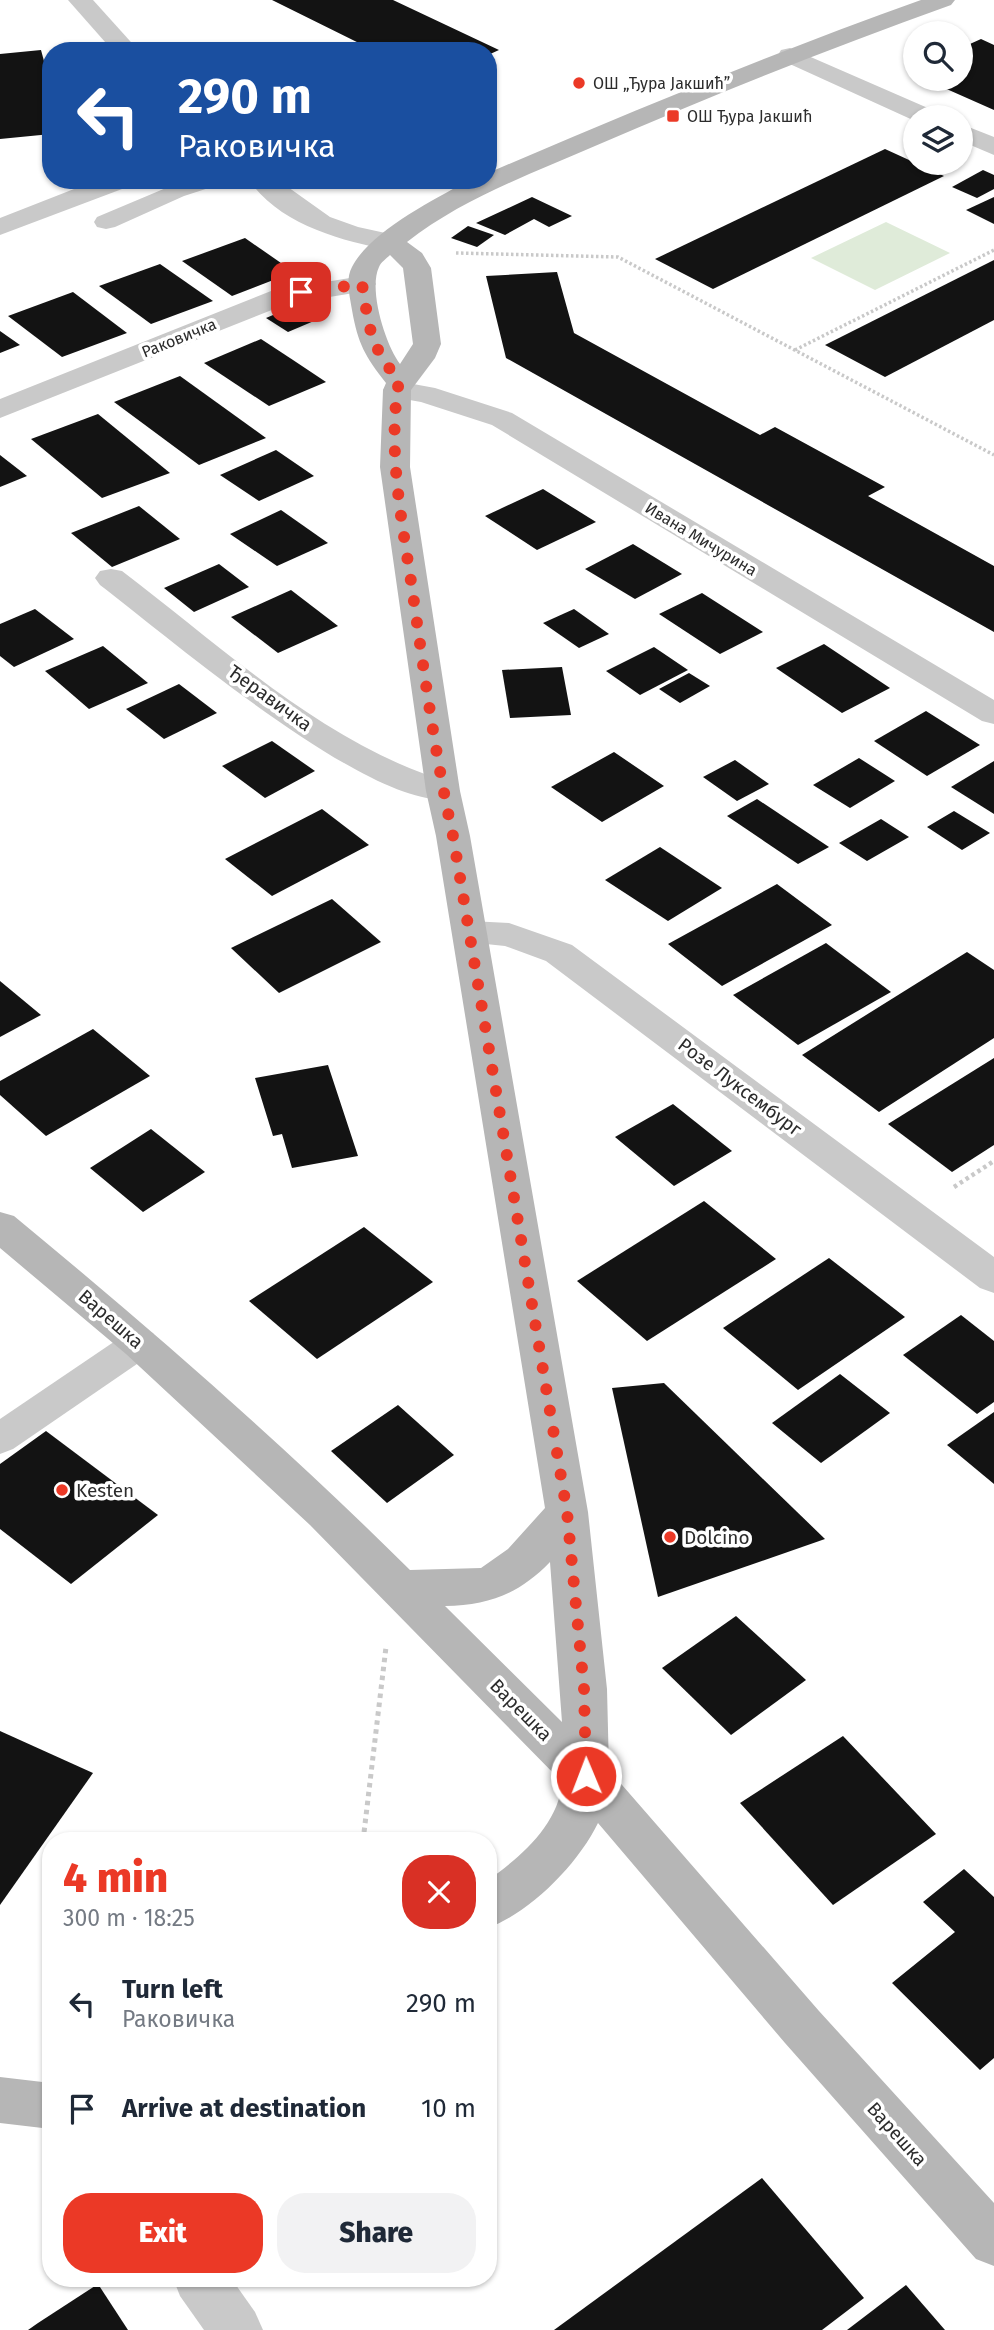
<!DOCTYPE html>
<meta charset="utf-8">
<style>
body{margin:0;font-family:"Fira Sans",sans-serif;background:#f2f2f3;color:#1f2937;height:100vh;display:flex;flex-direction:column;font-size:26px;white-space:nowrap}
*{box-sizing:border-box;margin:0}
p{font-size:23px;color:#747a83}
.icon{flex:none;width:38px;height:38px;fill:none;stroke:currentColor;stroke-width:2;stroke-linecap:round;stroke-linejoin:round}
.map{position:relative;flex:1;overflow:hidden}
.sheet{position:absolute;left:42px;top:1832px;width:455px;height:455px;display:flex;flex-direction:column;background:#fff;border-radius:28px;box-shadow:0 2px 5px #0004}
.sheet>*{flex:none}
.banner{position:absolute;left:42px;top:42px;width:455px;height:147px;border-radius:28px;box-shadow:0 2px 5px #0004;background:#1a4fa0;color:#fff;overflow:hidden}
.controls{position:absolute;left:903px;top:21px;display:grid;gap:14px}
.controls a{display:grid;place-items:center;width:70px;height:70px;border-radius:50%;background:#fff;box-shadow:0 2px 5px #0004;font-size:35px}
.pin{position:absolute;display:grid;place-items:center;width:60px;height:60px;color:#fff;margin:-30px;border-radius:14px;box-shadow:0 4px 10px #0006}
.me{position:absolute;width:77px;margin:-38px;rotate:359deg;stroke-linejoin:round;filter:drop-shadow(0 0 5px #0008)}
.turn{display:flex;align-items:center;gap:24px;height:147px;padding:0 21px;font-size:32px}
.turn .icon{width:91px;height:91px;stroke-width:2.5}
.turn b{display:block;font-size:49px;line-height:60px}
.round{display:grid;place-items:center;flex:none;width:74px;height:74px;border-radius:28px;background:#f2f2f3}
.summary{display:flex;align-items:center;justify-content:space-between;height:119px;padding:0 21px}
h1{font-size:42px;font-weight:800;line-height:52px;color:#eb3926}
.cta{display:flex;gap:14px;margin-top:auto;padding:14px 21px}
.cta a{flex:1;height:80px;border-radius:28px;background:#eb3926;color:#fff;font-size:28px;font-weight:800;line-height:80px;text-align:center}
.cta a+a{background:#f2f2f3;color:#1f2937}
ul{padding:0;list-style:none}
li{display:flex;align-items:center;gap:21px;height:105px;padding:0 21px}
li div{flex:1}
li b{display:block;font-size:26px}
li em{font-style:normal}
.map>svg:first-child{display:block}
</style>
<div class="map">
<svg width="994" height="2330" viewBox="0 0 994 2330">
<rect width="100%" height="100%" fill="#fff"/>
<!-- green -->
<polygon fill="#dfebd9" points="886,222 950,253 875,290 811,258"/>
<!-- building -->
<g fill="#131313">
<polygon points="272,0 393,0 499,50 488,55 488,51 375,51"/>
<polygon points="981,39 994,45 994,110 924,79 961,79 961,48"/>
<polygon points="41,50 51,87 51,134 0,139 0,54"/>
<polygon points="885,149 944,176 713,289 655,259"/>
<polygon points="983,170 994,175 994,189 977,198 952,187"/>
<polygon points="532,197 572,216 549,227 534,219 505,235 476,223"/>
<polygon points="994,197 994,224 966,210"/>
<polygon points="468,226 494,235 477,247 451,238"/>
<polygon points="245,238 294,272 232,296 182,261"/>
<polygon points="994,260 994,320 885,377 825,345"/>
<polygon points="160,264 213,301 151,324 99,286"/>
<polygon points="557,272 574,333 760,435 775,427 885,487 868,496 994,566 994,632 506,358 486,276"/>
<polygon points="73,292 127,333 62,357 8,316"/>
<polygon points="299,304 321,318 288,332 266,318"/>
<polygon points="0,331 20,345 0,353"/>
<polygon points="261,339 293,360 326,382 269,406 204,363"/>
<polygon points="180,376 266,438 199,465 114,402"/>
<polygon points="98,414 170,473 102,498 31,439"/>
<polygon points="276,450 314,476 259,501 220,475"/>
<polygon points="0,455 27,476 0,487"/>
<polygon points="543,489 596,522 537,550 485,516"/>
<polygon points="139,506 180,539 112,567 71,533"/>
<polygon points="281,510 328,543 277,566 230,534"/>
<polygon points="633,544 682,574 635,599 585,569"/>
<polygon points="219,564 249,587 194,612 164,588"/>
<polygon points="291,590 338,626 278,653 231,617"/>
<polygon points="702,593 763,632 720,654 659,614"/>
<polygon points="35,609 74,639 14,667 0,656 0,624"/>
<polygon points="574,609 609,634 579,648 543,623"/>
<polygon points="824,644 890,688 842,713 776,668"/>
<polygon points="103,646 148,683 89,709 45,671"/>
<polygon points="654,647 688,670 640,695 606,671"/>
<polygon points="562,667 571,715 510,718 502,670"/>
<polygon points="689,673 710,686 680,703 659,689"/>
<polygon points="179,684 217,713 164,739 126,709"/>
<polygon points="926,711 980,745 927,776 874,741"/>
<polygon points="272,741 315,771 265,798 222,766"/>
<polygon points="614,752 664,786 602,822 551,787"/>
<polygon points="859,758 895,781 850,808 813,785"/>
<polygon points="735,760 769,784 737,801 703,777"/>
<polygon points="994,761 994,814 951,787"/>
<polygon points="757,799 829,847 798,864 727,816"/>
<polygon points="322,809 369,845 272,896 225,859"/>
<polygon points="954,811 990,833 962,850 927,827"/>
<polygon points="881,819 909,837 867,861 839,843"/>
<polygon points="660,847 722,888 668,921 605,880"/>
<polygon points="777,884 832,925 722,986 668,944"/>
<polygon points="332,899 381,942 279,993 231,948"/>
<polygon points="826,943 891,992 798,1045 733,995"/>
<polygon points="967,952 994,970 994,1038 879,1112 802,1055"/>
<polygon points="0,981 41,1015 0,1037"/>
<polygon points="93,1029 150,1076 46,1136 0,1095 0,1081"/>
<polygon points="994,1058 994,1145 952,1172 888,1124"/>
<polygon points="328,1065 358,1156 292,1168 282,1134 273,1136 255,1078"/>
<polygon points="673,1104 732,1151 674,1186 615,1137"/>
<polygon points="151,1129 205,1172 143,1212 90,1168"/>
<polygon points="704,1201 776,1259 647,1341 577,1281"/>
<polygon points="364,1227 433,1282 317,1359 249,1301"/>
<polygon points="829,1258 905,1317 798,1390 723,1328"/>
<polygon points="961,1315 994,1341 994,1402 977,1414 903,1355"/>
<polygon points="840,1374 890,1413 821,1463 772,1423"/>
<polygon points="664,1383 825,1539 658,1597 612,1388"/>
<polygon points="398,1405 454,1455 387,1503 331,1451"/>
<polygon points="994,1412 994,1484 947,1445"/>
<polygon points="46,1431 158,1515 71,1584 0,1529 0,1464"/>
<polygon points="736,1616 806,1680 731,1735 662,1668"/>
<polygon points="0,1731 93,1773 0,1905"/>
<polygon points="843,1736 936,1834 833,1905 740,1803"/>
<polygon points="964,1869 994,1897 994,2058 980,2070 892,1983 955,1932 923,1902"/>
<polygon points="762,2178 864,2298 822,2330 554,2330"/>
<polygon points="98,2284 128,2330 28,2330 38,2323"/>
<polygon points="906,2285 945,2330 847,2330"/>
</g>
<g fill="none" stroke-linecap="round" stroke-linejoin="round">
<!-- path-far2 -->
<g stroke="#c9c9c9" stroke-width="3.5" stroke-dasharray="2.5 2.5" stroke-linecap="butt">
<polyline points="456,253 618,257 994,455"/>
<polyline points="795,350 994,250"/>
</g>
<!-- path-far1 -->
<polyline stroke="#c9c9c9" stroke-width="4.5" stroke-dasharray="3.5 3.5" stroke-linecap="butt" points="954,1187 994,1161"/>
<!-- path -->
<polyline stroke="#c9c9c9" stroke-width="5" stroke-dasharray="4.5 4.5" stroke-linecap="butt" points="363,1841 386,1647"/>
<!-- lane -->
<g fill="#c9c9c9" fill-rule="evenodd">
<polygon points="185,180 222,180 218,185 184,196 115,227 106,229 97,227 94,222 97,217"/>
<polygon points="140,1329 153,1333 159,1343 153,1353 13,1449 0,1454 0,1419 127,1333"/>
</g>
<!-- street -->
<g fill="#c9c9c9" fill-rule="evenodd">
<polygon points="68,0 93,0 139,51 113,51"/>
<polygon points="790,48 937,112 941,117 915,117 915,121 781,60 778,55 781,50"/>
<polygon points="961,124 994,137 994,155 961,141"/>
<polygon points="97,180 134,180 130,186 0,235 0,218"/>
<path d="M 249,180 L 278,180 L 330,217 L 358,227 L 399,236 L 403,242 L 399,248 L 390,250 C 341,241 279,224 249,180 Z"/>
<polygon points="362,276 372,278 376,284 372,290 287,304 0,418 0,399 271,291"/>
<polygon points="397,381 435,388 512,413 994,700 994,724 982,721 492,425 421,402 387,396 383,390 387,384"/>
<path d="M 111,569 L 122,571 C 225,649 328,748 455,784 L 460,791 L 455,798 C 378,818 165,634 100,585 L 95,578 L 100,571 Z"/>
<polygon points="470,921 509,923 572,945 994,1257 994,1293 980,1288 546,961 505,946 457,941 452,933 457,925"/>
<polygon points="173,2278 231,2278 255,2312 263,2330 204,2330 180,2296"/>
</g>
<!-- secondary -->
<g fill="#b6b6b6" fill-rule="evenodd">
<path d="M 921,0 L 955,0 L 951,5 C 831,48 713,95 595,146 C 531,174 463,198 407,242 L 422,253 L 431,268 L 441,344 L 435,358 L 411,390 L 410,467 L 460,791 L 470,836 L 588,1512 L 607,1689 L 609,1770 L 819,2011 L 994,2203 L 994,2266 L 976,2259 L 785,2043 L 598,1823 C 578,1864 531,1912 488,1928 L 488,1880 C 521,1857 559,1824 562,1782 L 310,1525 L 126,1354 L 0,1248 L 0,1212 L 14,1216 C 151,1329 284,1445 410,1570 L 481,1568 L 508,1549 L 545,1508 L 436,836 L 426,791 L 380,467 L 383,390 L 386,383 C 365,356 358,344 352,310 C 350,297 345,280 352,267 C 369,233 431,201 464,183 L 471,180 L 488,180 L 488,173 C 632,111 773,53 921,0 ZM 390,255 L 403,268 L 413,344 L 400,364 C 386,346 368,290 379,267 C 381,262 386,259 390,255 ZM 550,1562 L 562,1722 L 445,1606 C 489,1605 519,1594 550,1562 Z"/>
<polygon points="0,2077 51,2083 51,2129 0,2123"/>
</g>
</g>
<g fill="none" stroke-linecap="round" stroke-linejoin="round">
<!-- route -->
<path stroke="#eb3926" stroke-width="12" stroke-dasharray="0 21.6" d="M 301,292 L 362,284 C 370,331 369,343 399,381 C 387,449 402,521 412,588 C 424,671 435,755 453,836 L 567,1512 L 584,1689 L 586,1776"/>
</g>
<!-- markers -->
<g fill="#eb3926" stroke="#fff" stroke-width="2.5">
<circle cx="579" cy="83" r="7"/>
<rect x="666" y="109" width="14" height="14" rx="3.5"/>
<circle cx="62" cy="1490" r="7"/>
<circle cx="670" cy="1537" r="7"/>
</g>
<g text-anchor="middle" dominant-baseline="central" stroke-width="7" stroke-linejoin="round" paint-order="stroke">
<!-- far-poi labels -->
<g font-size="16" fill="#2c2c2c" stroke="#fff" text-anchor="start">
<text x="593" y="83">ОШ „Ђура Јакшић”</text>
<text x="687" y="116">ОШ Ђура Јакшић</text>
</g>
<!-- far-street labels -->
<g font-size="16" fill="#2c2c2c" stroke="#fff">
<text transform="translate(179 338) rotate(-22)">Раковичка</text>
<text transform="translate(701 539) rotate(31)">Ивана Мичурина</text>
</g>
<!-- street labels -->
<g font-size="19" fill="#2c2c2c" stroke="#fff">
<text transform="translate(270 698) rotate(36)">Ђеравичка</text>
<text transform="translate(740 1087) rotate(37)">Розе Луксембург</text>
<text transform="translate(111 1319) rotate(41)">Варешка</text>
<text transform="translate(521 1710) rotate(45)">Варешка</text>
<text transform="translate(897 2134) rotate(48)">Варешка</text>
</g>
<!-- poi labels -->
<g font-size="19" fill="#2c2c2c" stroke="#fff" text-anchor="start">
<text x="76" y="1490">Kesten</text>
<text x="684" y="1537">Dolcino</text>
</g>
</g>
</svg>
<div class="controls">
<a><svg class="icon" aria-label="search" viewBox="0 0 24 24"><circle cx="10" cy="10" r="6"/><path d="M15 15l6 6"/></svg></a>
<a><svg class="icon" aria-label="layers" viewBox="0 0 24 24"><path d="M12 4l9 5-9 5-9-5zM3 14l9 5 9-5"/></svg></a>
</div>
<div class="pin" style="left:301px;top:292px;background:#d93025"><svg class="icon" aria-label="arrive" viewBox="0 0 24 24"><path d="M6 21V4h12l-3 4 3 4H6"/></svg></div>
<svg class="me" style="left:586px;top:1776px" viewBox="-20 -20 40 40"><circle r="17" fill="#eb3926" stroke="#fff" stroke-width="3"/><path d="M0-11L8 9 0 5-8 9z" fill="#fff"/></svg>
<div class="banner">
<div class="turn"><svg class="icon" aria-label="left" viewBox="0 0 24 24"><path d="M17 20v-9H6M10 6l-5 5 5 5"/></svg><div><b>290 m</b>Раковичка</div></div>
</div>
<section class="sheet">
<div class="summary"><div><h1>4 min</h1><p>300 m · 18:25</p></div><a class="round" style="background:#d93025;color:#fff"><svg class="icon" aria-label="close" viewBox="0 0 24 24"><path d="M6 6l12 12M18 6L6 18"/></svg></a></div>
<ul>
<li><svg class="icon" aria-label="left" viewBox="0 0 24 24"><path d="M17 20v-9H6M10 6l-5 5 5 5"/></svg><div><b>Turn left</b><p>Раковичка</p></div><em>290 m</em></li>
<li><svg class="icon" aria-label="arrive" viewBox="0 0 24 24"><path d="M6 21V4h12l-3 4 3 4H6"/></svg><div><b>Arrive at destination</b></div><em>10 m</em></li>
</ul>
<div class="cta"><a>Exit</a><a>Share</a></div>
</section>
</div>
